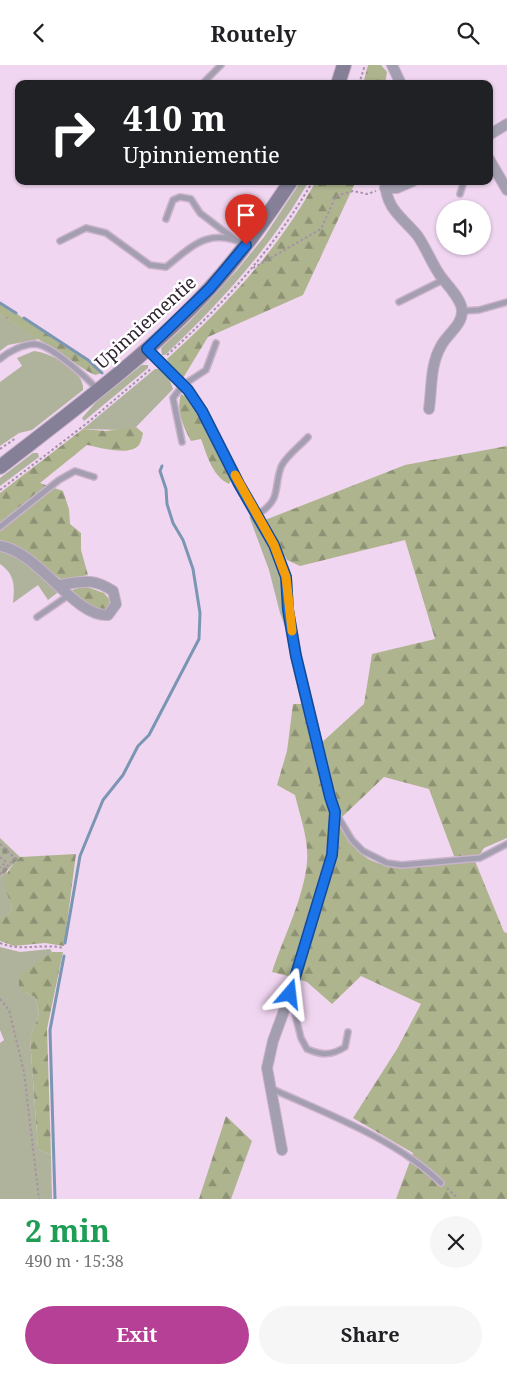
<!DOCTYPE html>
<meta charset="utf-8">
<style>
body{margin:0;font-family:"Noto Serif",serif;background:#f6f6f6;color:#202124;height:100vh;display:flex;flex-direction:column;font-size:19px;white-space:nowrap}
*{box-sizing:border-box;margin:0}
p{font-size:16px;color:#757577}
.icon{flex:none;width:28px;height:28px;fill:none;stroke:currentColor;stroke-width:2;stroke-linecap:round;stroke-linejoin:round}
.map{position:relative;height:1134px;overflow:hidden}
.drawer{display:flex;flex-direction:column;background:#fff;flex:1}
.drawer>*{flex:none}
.hud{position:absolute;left:15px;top:15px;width:478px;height:105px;border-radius:10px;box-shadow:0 1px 4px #0004;background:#202124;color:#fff;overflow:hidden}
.buttons{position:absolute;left:436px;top:135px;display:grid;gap:10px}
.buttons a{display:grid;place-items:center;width:55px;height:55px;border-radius:50%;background:#fff;box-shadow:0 1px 4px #0004;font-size:25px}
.pin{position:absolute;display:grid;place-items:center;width:42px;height:42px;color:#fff;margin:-51px -21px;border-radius:50% 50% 50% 0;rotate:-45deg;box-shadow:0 0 5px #0007}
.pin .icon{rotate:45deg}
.me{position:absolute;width:55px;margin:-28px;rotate:17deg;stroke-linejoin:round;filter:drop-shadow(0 0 4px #0008)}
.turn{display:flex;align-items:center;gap:18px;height:105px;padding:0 25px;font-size:22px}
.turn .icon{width:65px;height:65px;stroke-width:2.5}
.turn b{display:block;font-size:35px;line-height:42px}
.round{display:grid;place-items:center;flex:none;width:52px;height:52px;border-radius:26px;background:#f6f6f6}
.head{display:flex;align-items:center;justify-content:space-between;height:85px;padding:0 25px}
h1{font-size:30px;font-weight:700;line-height:38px;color:#1e9e55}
.primary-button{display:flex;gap:10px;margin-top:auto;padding:10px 25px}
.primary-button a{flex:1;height:58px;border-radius:30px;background:#b64096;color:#fff;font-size:20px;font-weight:700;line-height:58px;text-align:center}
.primary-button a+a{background:#f6f6f6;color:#202124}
header{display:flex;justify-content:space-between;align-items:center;height:65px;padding:0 25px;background:#fff;font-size:22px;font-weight:700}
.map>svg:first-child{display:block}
</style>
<header><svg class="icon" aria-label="back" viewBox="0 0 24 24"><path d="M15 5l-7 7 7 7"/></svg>Routely<svg class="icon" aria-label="search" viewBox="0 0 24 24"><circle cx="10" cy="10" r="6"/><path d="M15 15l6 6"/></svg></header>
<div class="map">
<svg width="507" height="1134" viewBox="0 0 507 1134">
<defs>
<pattern id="forest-firs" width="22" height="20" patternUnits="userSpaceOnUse" patternTransform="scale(1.25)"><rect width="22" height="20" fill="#aeb48e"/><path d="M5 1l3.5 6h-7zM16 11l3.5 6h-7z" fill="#8e9274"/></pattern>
<pattern id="cemetery-stones" width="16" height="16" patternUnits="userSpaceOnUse" patternTransform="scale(1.25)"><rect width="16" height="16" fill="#afb39b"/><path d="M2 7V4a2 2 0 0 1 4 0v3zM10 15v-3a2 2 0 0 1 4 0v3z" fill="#8f917f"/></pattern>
</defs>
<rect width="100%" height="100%" fill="#f1d6f1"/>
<!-- grass -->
<g fill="#afb39b">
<path d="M 301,116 L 309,116 C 271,182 220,238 165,290 L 162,290 L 161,283 L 189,257 L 237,205 L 264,172 Z"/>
<polygon points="0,249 39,274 8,280 0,286"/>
<path d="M 34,286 C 50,287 86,307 83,325 L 32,365 L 19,368 L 0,381 L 0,317 L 22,301 L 17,293 Z"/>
<polygon points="142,300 148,300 148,303 84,356 82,353 97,336"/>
<polygon points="155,304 159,304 169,313 173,324 136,362 123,365 83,364"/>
<polygon points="33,388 38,388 39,392 0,421 0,413"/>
<path d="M 249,451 C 282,467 288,550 293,584 L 280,548 L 269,505 Z"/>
<path d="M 0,486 L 19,492 L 57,525 L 57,528 L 48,535 L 38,520 L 13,538 C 15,522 15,509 0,499 Z"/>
<path d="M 7,806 C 5,823 12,832 12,846 L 0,855 L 0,813 Z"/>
<polygon points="0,882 20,887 50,884 52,887 39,897 25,927 35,932 39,949 30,973 38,1084 51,1090 52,1134 0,1134 0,978 4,975 0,965"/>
</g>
<!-- forest -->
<g fill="url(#forest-firs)">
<polygon points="368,0 381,0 387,7 385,19 363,19"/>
<path d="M 316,116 L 356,116 L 303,230 L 208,272 L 183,313 L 170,302 L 167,294 C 224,243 279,184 316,116 Z"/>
<polygon points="0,238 88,295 102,308 95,310 87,306 0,249"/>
<path d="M 181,329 L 186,332 L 208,367 L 231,415 L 229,419 C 212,411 207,390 201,374 L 191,376 C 183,360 176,347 181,329 Z"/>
<path d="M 136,362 L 143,368 C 142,372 141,377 139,380 C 129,392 99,382 87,380 L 40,418 L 63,426 L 69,444 L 70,459 L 81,468 L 81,485 L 88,510 L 62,515 L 11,479 L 0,479 L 0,428 L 83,364 L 106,366 Z"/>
<polygon points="507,381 507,773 484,783 479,791 454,791 429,724 384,712 342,752 332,729 319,680 364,639 372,589 435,574 405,475 300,501 287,495 265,455 405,400"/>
<path d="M 84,521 L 104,528 L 110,535 L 109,540 L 104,545 C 92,543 77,535 72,525 Z"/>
<path d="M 293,639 L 304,639 L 331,745 L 330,788 L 292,912 L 272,907 C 283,873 304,833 307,797 C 309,775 300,751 295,730 L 277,720 L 287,686 Z"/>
<path d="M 338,756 C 345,768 353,782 364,791 C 390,811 444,798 475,796 L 504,867 L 507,868 L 507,1134 L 396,1134 L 413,1088 L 353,1053 L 397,984 L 421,939 L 361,911 L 332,939 L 307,917 L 298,914 L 337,790 Z"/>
<path d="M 76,789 L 64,881 L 45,878 L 14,881 L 0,876 L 0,854 L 12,846 C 12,839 10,837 8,831 C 1,812 8,805 20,792 Z"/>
<polygon points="52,887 63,887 47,964 51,1090 38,1084 30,973 39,949 35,932 25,927 19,921 19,911"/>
<polygon points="226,1051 252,1076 231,1134 199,1134"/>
</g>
<!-- cemetery -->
<polygon fill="url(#cemetery-stones)" points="0,773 20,792 0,813"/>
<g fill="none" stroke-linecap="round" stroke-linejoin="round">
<!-- stream -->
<g stroke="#7b96b3" stroke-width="3">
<polyline points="0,238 16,248"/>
<polyline points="24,253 88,295 102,308"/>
<polyline points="65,878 80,791 103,735 123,710 138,681 149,670 199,574 200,548 193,504 183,475 173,458 167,439 166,424 160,406 162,401"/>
<polyline points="55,1134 50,965 64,891"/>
</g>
<!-- service casing -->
<g stroke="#cab2ca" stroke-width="8">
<g id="service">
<polyline points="202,19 221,0"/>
<polyline points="460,129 464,116"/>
<polyline points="166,154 173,135 180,132 191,134 200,148 234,174"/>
<path d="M 60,176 L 86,163 L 106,168 L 150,200 L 166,202 C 192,181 210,161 246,180"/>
<polyline points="399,237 443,215"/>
<polyline points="462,246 479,245 507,237"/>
<path d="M 0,294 C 8,287 23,279 35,279 C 51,280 86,312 97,324"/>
<polyline points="182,377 173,333 183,320 206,305 216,278"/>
<path d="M 257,450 C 282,434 273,425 281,402 C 285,392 300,381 308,372"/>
<polyline points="0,462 59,415 75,406 94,412"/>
<polyline points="37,552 69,530"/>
<polyline points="337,750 352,775 363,786 387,798 402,800 480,793 507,779"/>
<path d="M 291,933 L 301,973 L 307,984 C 321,990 331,991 345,982 L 348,967"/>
<path d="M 270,1023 C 327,1049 396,1074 441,1118"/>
</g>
</g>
<!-- minor casing -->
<g stroke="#cab2ca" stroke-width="12">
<g id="minor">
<polyline points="392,0 401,19"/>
<polyline points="489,70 507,59"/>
<polyline points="489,94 507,125"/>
<path d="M 385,116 C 386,144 401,151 417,170 C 426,182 432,200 442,213 C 449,222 461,234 462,245 C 463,260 447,269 441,281 C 430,300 432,323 429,344"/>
<polyline points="385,123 397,123 413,116"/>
<polyline points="147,284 188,325 202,346 239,419 274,480 286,512 288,545 296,591 330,732 335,747 332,790 290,929 273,976 267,1003 282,1085"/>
<path d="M 0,481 C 38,486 75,553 108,550 L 116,539 L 113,526 C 92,512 82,517 59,520"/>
</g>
</g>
<!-- secondary casing -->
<g stroke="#cab2ca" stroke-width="16">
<g id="secondary">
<polyline points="338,19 344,0"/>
<path d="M 0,402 C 72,346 149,290 211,222 C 241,189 266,153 291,116"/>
</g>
</g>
<!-- path -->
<g stroke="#a691a6" stroke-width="2" stroke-dasharray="2.5 2.5" stroke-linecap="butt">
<polyline points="359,19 365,0"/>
<polyline points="253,203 321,164 336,131 353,126 367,129 376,126"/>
<path d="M 167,290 C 224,239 274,183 313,116"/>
<polyline points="0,384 16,373"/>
<polyline points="0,425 86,359 152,303"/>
<polyline points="0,779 15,793 0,809"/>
<polyline points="0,792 6,797 0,803"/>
<path d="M 0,878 C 21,887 42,878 64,883"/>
<polyline points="0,934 9,945 24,1007 39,1134"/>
<polyline points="447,1123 458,1134"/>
</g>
<!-- service -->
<use href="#service" stroke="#a39fb0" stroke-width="5"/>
<!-- minor -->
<use href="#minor" stroke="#a39fb0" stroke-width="10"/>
<!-- secondary -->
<use href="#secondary" stroke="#858098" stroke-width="14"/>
</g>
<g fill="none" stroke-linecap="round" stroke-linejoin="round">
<!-- route casing -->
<g stroke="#114b97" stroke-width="12">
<polyline id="route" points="246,180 210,223 147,284 188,325 202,346 239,419 274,480 286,512 288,545 296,591 330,732 335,747 332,790 290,929"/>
</g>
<!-- route -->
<use href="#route" stroke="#1a73e8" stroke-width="9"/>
<!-- slow -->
<polyline stroke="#f59e0b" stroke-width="9" points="235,410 274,480 286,512 292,566"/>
</g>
<g text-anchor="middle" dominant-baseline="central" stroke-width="5" stroke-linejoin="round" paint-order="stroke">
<!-- street labels -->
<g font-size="18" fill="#2e232e" stroke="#fff">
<text transform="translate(145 257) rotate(-42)">Upinniementie</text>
</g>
</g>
</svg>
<div class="buttons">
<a><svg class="icon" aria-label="sound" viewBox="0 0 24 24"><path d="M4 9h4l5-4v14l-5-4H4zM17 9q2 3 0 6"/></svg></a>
</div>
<div class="pin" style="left:246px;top:180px;background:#d93025"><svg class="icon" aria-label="arrive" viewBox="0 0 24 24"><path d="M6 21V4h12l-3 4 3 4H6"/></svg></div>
<svg class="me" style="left:290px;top:929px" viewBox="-20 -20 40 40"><path d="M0-17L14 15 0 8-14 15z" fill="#1a73e8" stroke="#fff" stroke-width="4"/></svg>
<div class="hud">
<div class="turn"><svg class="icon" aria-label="right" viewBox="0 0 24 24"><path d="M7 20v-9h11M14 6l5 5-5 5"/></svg><div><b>410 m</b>Upinniementie</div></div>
</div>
</div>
<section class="drawer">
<div class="head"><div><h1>2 min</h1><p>490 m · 15:38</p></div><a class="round"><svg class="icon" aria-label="close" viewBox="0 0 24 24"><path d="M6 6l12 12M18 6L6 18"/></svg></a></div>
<div class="primary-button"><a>Exit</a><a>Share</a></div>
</section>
